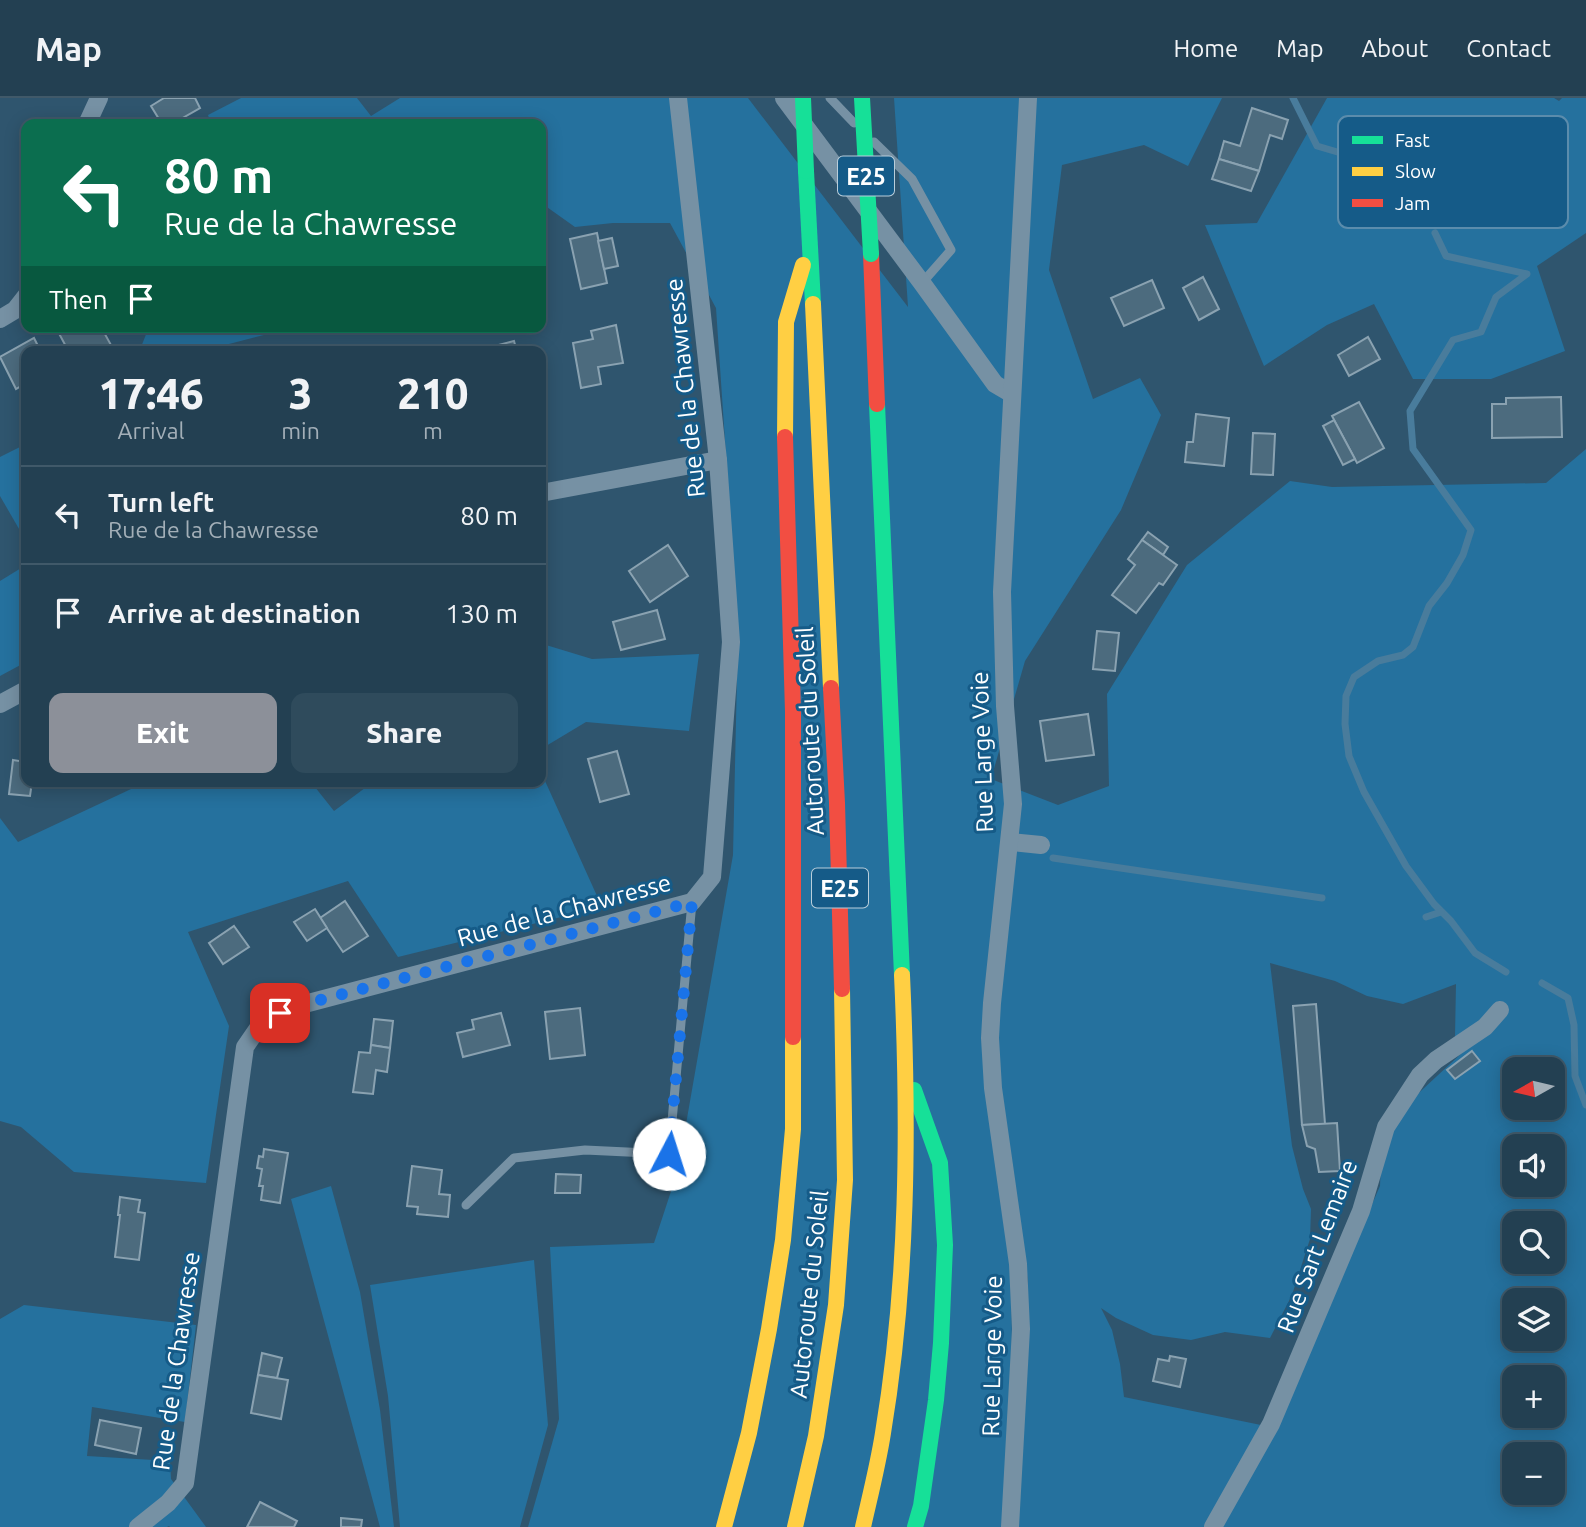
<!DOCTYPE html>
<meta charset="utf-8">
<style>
body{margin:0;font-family:Ubuntu,sans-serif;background:#2f4b5c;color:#f1f3f6;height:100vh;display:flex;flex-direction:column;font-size:26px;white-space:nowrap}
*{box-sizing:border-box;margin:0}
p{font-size:23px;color:#a3afb8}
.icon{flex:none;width:38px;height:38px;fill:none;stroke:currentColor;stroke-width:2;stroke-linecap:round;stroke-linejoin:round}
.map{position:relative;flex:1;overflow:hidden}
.side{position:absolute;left:21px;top:248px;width:525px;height:441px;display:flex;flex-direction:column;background:#234052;border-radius:14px;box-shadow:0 4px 18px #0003,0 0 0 2px #405969}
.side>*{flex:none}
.guide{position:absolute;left:21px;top:21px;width:525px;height:214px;border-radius:14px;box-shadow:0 4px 18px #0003,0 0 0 2px #405969;background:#0b6e4f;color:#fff;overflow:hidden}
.needle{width:46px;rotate:262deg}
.tools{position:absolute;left:1502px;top:959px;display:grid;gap:14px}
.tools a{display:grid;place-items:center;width:63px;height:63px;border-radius:14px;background:#234052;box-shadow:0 4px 18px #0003,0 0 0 2px #405969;font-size:35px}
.pin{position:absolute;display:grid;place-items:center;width:60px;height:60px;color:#fff;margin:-30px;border-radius:14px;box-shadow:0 4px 10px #0006}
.me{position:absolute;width:77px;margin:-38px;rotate:5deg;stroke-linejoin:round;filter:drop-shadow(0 0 5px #0008)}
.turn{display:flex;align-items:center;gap:24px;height:147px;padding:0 28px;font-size:32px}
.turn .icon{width:91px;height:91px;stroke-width:2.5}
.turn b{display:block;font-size:49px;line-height:60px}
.then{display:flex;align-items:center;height:66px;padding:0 28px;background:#0003;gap:14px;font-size:26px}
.eta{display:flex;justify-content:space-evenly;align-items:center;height:119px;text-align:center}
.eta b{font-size:42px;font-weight:800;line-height:49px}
.action{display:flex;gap:14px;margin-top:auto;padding:14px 28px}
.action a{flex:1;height:80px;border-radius:14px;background:#8c9099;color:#fff;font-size:28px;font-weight:800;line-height:80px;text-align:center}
.action a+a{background:#2f4b5c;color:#f1f3f6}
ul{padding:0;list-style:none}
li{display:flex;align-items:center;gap:21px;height:98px;padding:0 28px;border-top:2px solid #405969}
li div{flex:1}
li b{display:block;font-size:26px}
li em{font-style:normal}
header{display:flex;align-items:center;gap:42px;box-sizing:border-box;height:98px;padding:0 35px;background:#234052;border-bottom:2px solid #405969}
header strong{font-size:33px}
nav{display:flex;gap:38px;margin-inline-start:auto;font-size:24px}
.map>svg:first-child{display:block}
</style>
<header>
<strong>Map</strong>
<nav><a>Home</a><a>Map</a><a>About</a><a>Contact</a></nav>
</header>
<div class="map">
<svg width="1586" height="1429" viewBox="0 0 1586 1429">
<rect width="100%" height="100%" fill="#2f556e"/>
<!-- green -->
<g fill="#25719e" fill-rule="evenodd">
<path d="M 241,0 L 357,0 L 371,18 L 400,0 L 748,0 L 908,209 L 894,0 L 1222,0 L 1188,68 L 1144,47 L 1062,67 L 1049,172 L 1093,301 L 1140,280 L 1161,317 L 1121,412 L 1025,563 L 991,681 L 1058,707 L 1109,688 L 1107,596 L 1187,467 L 1290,383 L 1332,389 L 1546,385 L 1586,351 L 1586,1429 L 1216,1429 L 1277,1322 L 1380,1088 L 1381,1060 L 1394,1029 L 1409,1004 L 1464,953 L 1455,939 L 1456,886 L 1403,906 L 1367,898 L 1335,883 L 1270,865 L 1292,1048 L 1303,1091 L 1311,1111 L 1310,1141 L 1292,1197 L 1270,1240 L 1225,1234 L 1191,1242 L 1153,1237 L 1116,1220 L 1101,1210 L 1112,1232 L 1120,1266 L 1124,1299 L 1261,1327 L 1204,1429 L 1017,1429 L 1028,1183 L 1011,1071 L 1012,1274 L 1004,1429 L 528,1429 L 559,1321 L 550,1149 L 654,1145 L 678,1072 L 733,757 L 738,534 L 716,210 L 670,125 L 613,125 L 575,129 L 544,107 L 541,103 L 541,26 L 211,26 L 208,17 ZM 1514,971 L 1552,971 L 1552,1010 L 1514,1010 ZM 1514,1048 L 1552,1048 L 1552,1087 L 1514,1087 ZM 1514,1125 L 1552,1125 L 1552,1164 L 1514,1164 ZM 1514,1202 L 1552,1202 L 1552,1241 L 1514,1241 ZM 1514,1279 L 1552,1279 L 1552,1318 L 1514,1318 ZM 1514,1356 L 1552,1356 L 1552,1395 L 1514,1395 Z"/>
<polygon points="1327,0 1554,0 1559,3 1562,0 1586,0 1586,135 1537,168 1565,253 1491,281 1413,281 1374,206 1327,227 1264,268 1205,127 1257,125"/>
<polygon points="149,229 295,229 198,254 139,254"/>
<polygon points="26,346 26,443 0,398 0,359"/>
<polygon points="26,467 26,564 0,578 0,483"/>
<polygon points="546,547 592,561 699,556 689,633 586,624 541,651 541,551"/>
<polygon points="541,674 602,809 398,859 348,783 188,834 229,928 206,1085 74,1074 21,1029 0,1023 0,720 18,744 146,684 311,684 334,713 373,684 541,684"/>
<polygon points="331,1088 360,1194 380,1312 394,1429 380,1429 291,1101"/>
<polygon points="534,1162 548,1327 520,1429 400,1429 388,1298 370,1187"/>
<polygon points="24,1207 196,1227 185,1324 92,1309 87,1358 170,1363 171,1381 206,1429 170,1429 169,1428 167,1429 0,1429 0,1221"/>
</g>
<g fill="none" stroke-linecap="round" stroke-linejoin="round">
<!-- stream -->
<g stroke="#497c9c" stroke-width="7">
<polyline points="1293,0 1317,48 1392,70 1405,95"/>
<polyline points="1435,135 1446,158 1527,176 1496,199 1481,234 1453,242 1410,313 1413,351 1471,432 1463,457 1447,485 1429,508 1413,549 1403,557 1378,563 1354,579 1346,598 1345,626 1349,658 1364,694 1406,768 1434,806 1451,823 1475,855 1506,874"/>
<polyline points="1053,760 1322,800"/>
<polyline points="1426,819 1441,814"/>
<polyline points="1542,885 1568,900 1574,927 1575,978 1586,1007"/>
</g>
</g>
<!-- building -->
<g fill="#4c6b7e" stroke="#8aa2b1" stroke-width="2">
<polygon points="164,0 195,0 200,10 172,26 162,26 151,8"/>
<polygon points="1252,10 1288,22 1282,41 1270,37 1259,73 1219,61 1224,43 1240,48"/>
<polygon points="1219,61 1259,73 1251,93 1212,81"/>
<polygon points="597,135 607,185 581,191 570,141"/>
<polygon points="612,140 618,168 604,171 598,143"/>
<polygon points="1203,179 1219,211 1199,222 1183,190"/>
<polygon points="1152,182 1164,210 1124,228 1111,200"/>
<polygon points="616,227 623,265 598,269 601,286 581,290 573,245 593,241 591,233"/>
<polygon points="101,229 111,247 98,254 69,254 56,230"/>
<polygon points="1368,239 1380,261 1349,278 1338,257"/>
<polygon points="34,240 41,254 26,254 26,285 16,291 0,259"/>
<polygon points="514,243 517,254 488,254 487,250"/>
<polygon points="1561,299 1562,339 1492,340 1492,306 1506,306 1506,300"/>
<polygon points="1359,304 1384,350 1357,365 1332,318"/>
<polygon points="1196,316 1229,320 1224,368 1185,364 1187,344 1193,344"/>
<polygon points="1334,322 1355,361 1343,367 1323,328"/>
<polygon points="1253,335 1275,336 1273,377 1251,376"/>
<polygon points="1148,434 1168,449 1163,457 1142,442"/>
<polygon points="1142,442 1177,467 1163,487 1159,485 1136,515 1112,497 1135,467 1128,461"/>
<polygon points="668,447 688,478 650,504 629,473"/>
<polygon points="657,512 665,541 621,552 613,524"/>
<polygon points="1097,533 1119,535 1115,573 1093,571"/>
<polygon points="1088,616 1094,657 1046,663 1040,623"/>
<polygon points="617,653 629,696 600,704 588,661"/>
<polygon points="13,662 26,664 26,684 32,684 30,698 9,696"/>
<polygon points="345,803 368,838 343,854 320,820"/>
<polygon points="315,811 327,830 307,843 294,824"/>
<polygon points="234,828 249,849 223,866 209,845"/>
<polygon points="1316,906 1325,1026 1302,1027 1293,908"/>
<polygon points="580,910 585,957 550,961 545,914"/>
<polygon points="501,915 510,947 463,959 457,935 474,931 472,922"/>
<polygon points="374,921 393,923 390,950 371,947"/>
<polygon points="371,947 390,950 387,974 376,972 373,996 353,994 359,954 370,955"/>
<polygon points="1472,953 1480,963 1455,981 1447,972"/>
<polygon points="1337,1025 1340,1073 1319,1074 1315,1051 1307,1048 1302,1027"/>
<polygon points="264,1051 288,1055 280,1105 261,1102 263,1088 259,1088 262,1071 257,1070 259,1058 263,1059"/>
<polygon points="412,1068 442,1072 439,1096 450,1097 448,1119 417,1116 418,1109 407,1108"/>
<polygon points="556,1076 581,1077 580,1095 555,1095"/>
<polygon points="120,1099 140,1102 138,1114 145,1115 139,1162 115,1159 120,1117 118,1117"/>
<polygon points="262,1255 282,1260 277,1280 258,1277"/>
<polygon points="1170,1258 1186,1261 1180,1289 1153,1283 1158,1261 1169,1263"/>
<polygon points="258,1277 288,1282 281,1321 251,1315"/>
<polygon points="100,1322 141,1330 136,1356 95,1347"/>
<polygon points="260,1404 297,1423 294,1429 247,1429"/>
<polygon points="341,1420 362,1422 361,1429 341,1429"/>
</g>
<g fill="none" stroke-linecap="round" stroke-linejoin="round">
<!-- lane -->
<g stroke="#7691a4" stroke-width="9">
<polyline points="830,0 854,25"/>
<polyline points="874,44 912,81 951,152 922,185"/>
<polyline points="466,1107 514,1060 585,1052 669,1056 692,804"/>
</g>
<!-- street -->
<g stroke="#7691a4" stroke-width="18">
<polyline points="784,0 922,185 995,286 1012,296"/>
<polyline points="87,26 99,0"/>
<polyline points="0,221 15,212 26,198"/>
<polyline points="541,395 718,362"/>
<polyline points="0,606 26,592"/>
<polyline points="1010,744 1041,747"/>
<polyline points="138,1429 168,1405 185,1385 245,949 263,923 297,908 692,804 712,779 731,544 718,362 678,0"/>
<polyline points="1010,1429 1021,1231 1018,1166 993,990 990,940 992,905 1013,706 1005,608 1002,494 1028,0"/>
<polyline points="1213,1429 1271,1326 1361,1113 1386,1029 1420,977 1436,962 1485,929 1500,912"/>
</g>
<!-- fast -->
<g stroke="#16e098" stroke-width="16">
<polyline points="806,73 813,206"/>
<polyline points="877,306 902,877"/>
<polyline points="914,992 940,1065 945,1147 941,1245 936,1302 921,1408 915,1429"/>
</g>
<!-- slow -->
<g stroke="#ffcf43" stroke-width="16">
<polyline points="813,206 831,590"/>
<polyline points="785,339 786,224 803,167"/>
<polyline points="724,1429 749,1335 769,1231 783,1142 793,1031 793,939"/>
<polyline points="795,1429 816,1338 836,1207 845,1082 842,891"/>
<path d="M 863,1429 C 870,1398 878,1367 883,1335 C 908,1184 909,1030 902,877"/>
</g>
<!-- jam -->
<g stroke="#f24e42" stroke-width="16">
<polyline points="871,156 877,306"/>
<polyline points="785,339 793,614 793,939"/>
<polyline points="831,590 837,705 842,891"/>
</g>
<!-- fast-bridge -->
<g stroke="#16e098" stroke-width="16">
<polyline points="803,0 806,73"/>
<polyline points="862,0 871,156"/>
</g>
</g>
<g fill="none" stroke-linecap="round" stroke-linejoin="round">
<!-- route -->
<polyline stroke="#1a73e8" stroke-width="12" stroke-dasharray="0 21.6" points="280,915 297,908 692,804 669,1056"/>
</g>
<g text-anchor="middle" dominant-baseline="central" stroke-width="6" stroke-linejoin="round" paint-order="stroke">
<!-- shield labels -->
<g fill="#155b88" stroke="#b9cedb" stroke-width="2">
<rect x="838" y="58.5" width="56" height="39" rx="5"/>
<rect x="812" y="770.5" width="56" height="39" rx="5"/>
</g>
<g font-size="23" font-weight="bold" fill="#fff">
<text x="866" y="78">E25</text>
<text x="840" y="790">E25</text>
</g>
<!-- street labels -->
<g font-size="24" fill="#fff" stroke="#155b88">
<text transform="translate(685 290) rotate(-96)">Rue de la Chawresse</text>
<text transform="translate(810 633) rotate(-93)">Autoroute du Soleil</text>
<text transform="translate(982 654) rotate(-92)">Rue Large Voie</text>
<text transform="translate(564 812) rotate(-15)">Rue de la Chawresse</text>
<text transform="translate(1317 1148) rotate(-69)">Rue Sart Lemaire</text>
<text transform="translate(809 1196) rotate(-84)">Autoroute du Soleil</text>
<text transform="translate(992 1258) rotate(-89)">Rue Large Voie</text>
<text transform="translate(176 1263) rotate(-82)">Rue de la Chawresse</text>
</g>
</g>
<!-- legend -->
<rect x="1338" y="18" width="230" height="112" rx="10" fill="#155b88" stroke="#5b8cac" stroke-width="2"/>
<rect x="1352" y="38" width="31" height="8" fill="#16e098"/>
<rect x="1352" y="69" width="31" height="9" fill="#ffcf43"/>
<rect x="1352" y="101" width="31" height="8" fill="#f24e42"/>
<g font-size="19" fill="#fff">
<text x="1395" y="49">Fast</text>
<text x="1395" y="80">Slow</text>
<text x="1395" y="112">Jam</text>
</g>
</svg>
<div class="tools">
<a><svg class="needle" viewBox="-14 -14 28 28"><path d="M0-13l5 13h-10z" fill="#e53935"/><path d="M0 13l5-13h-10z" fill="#a3afb8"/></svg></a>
<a><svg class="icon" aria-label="sound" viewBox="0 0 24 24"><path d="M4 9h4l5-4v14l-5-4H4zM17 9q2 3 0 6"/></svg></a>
<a><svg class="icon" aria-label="search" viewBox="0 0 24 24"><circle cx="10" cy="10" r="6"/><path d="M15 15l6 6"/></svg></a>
<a><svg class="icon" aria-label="layers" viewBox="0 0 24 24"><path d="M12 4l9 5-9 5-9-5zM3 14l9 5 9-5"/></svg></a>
<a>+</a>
<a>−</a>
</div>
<div class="pin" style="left:280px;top:915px;background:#d93025"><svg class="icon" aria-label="arrive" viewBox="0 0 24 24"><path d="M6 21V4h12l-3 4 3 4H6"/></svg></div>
<svg class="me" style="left:669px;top:1056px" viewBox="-20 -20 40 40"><circle r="19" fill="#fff"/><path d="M0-13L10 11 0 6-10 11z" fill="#1a73e8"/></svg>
<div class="guide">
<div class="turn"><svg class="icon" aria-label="left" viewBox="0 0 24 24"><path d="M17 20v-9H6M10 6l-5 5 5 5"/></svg><div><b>80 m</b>Rue de la Chawresse</div></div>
<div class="then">Then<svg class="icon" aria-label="arrive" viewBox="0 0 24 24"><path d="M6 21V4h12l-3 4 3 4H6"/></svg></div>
</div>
<section class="side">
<div class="eta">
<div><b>17:46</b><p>Arrival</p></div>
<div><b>3</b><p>min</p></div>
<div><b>210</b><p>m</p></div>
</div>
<ul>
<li><svg class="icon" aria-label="left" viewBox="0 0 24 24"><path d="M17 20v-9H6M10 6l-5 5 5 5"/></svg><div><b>Turn left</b><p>Rue de la Chawresse</p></div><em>80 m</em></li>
<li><svg class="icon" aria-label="arrive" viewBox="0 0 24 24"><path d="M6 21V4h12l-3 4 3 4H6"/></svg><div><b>Arrive at destination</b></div><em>130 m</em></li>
</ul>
<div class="action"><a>Exit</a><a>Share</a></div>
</section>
</div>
